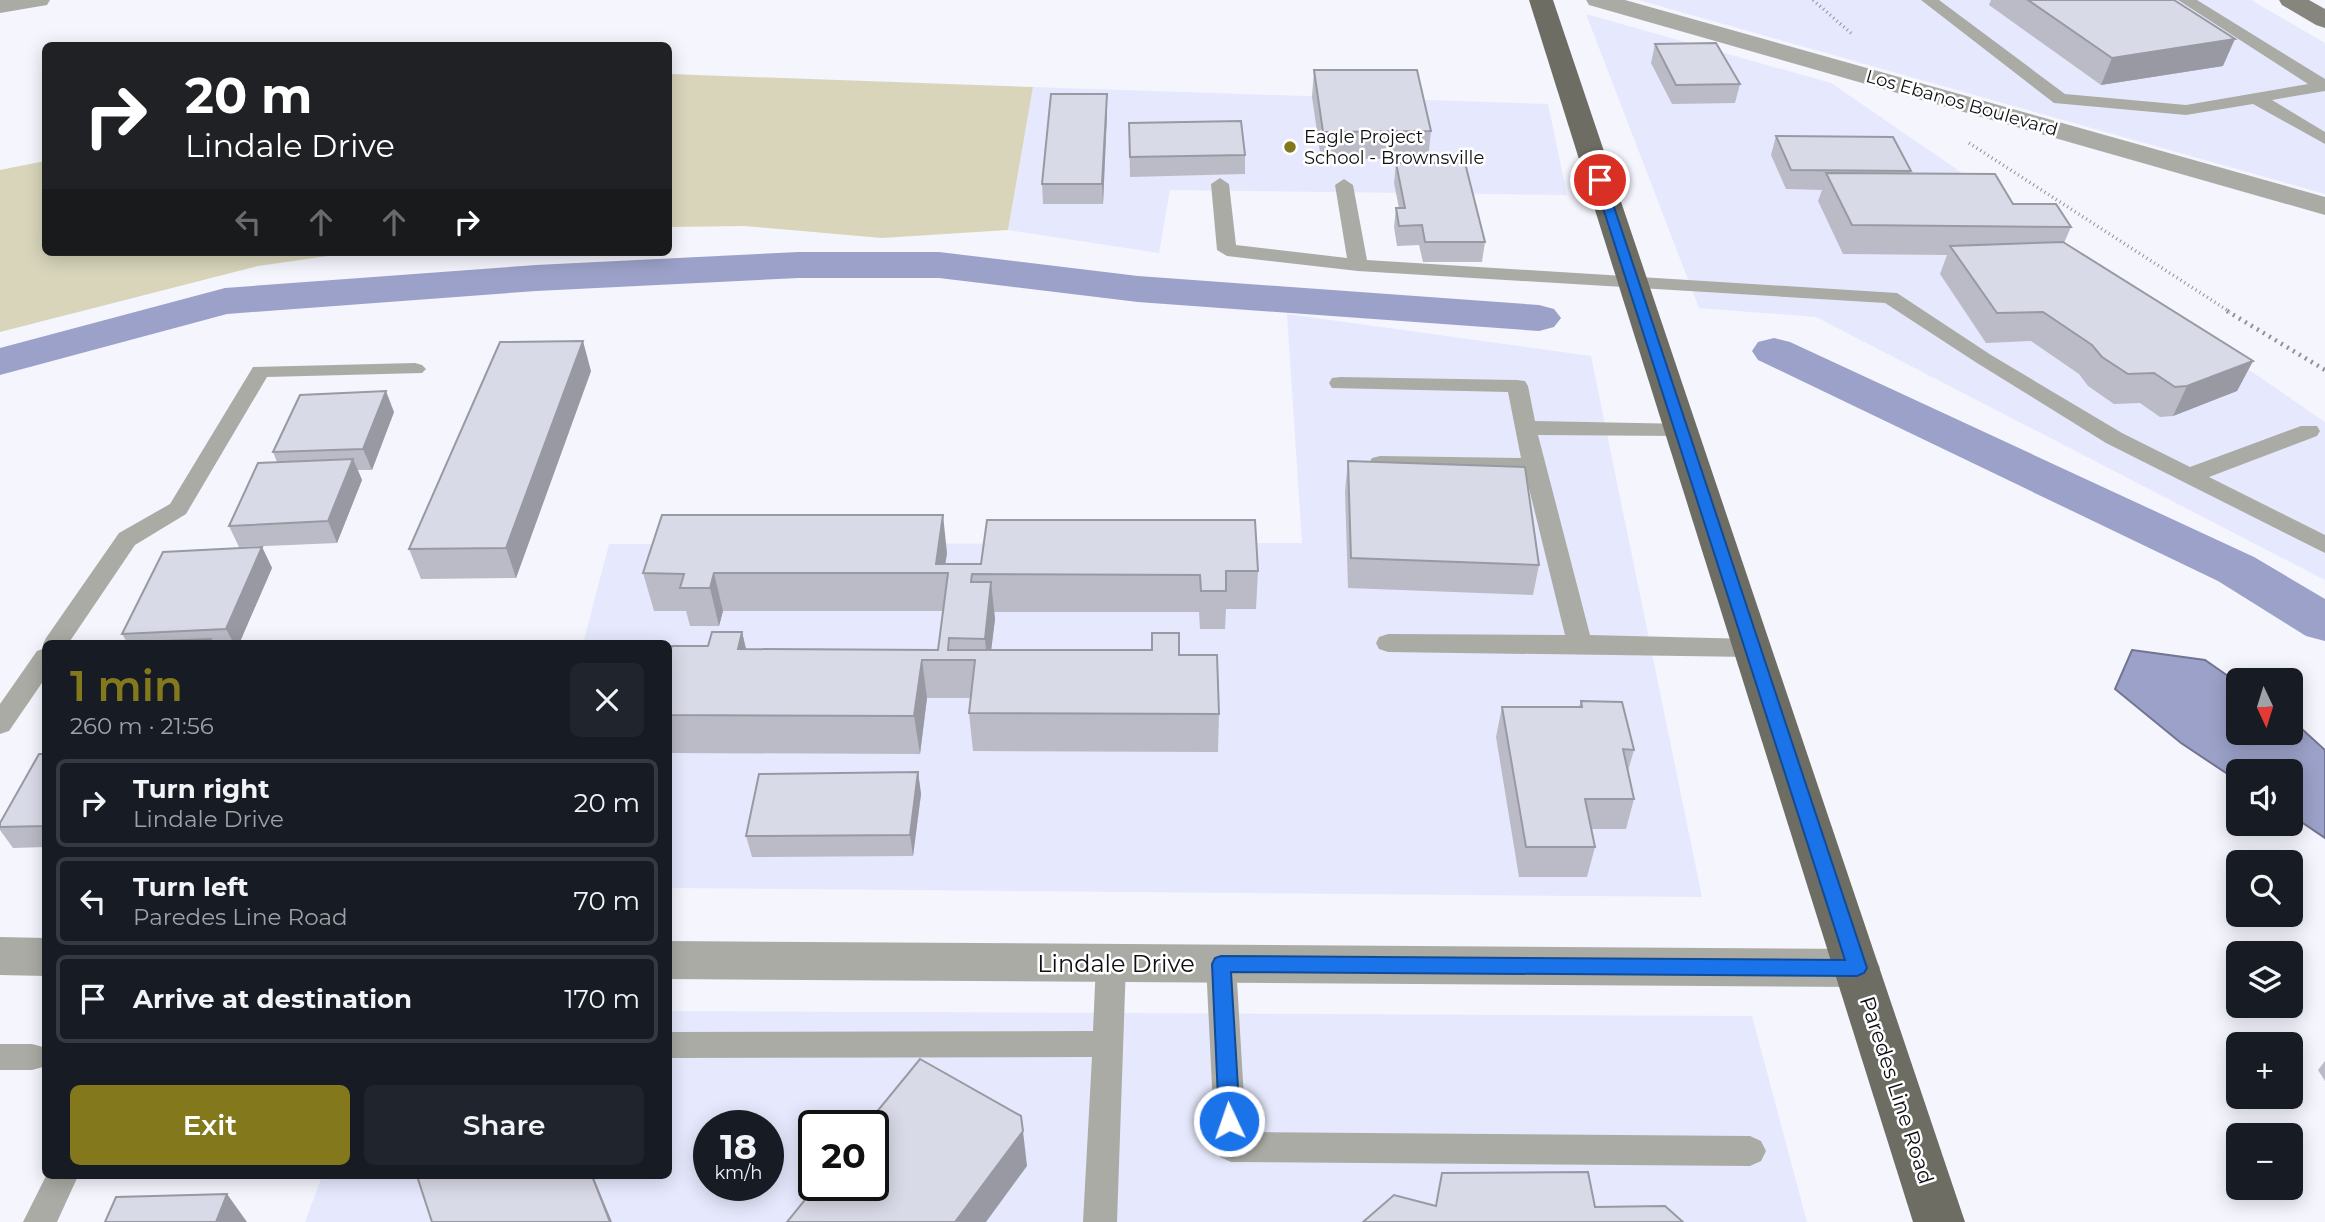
<!DOCTYPE html>
<meta charset="utf-8">
<style>
body{margin:0;font-family:Montserrat,sans-serif;background:#20242c;color:#f1f3f6;height:100vh;display:flex;flex-direction:column;font-size:26px;white-space:nowrap}
*{box-sizing:border-box;margin:0}
p{font-size:23px;color:#9ea1a6}
.icon{flex:none;width:38px;height:38px;fill:none;stroke:currentColor;stroke-width:2;stroke-linecap:round;stroke-linejoin:round}
.map{position:relative;flex:1;overflow:hidden}
.side{position:absolute;left:42px;top:640px;width:630px;height:539px;display:flex;flex-direction:column;background:#171b24;border-radius:10px;box-shadow:0 4px 18px #0003}
.side>*{flex:none}
.banner{position:absolute;left:42px;top:42px;width:630px;height:214px;border-radius:10px;box-shadow:0 4px 18px #0003;background:#202124;color:#fff;overflow:hidden}
.needle{width:46px;rotate:176deg}
.controls{position:absolute;left:2226px;top:668px;display:grid;gap:14px}
.controls a{display:grid;place-items:center;width:77px;height:77px;border-radius:10px;background:#171b24;box-shadow:0 4px 18px #0003;font-size:35px}
.speed{position:absolute;left:693px;top:1110px;display:flex;gap:14px;font-size:35px;font-weight:700;text-align:center}
.speed>*{display:grid;place-content:center;width:91px;height:91px;border-radius:50%;background:#171b24;box-shadow:0 4px 18px #0003;line-height:1}
.speed small{font-size:18px;font-weight:400}
.speed .limit{border:4px solid #111;border-radius:10px;background:#fff;color:#111}
.pin{position:absolute;display:grid;place-items:center;width:60px;height:60px;color:#fff;margin:-30px;border:4px solid #fff;border-radius:50%;box-shadow:0 2px 7px #0007}
.me{position:absolute;width:77px;margin:-38px;rotate:357deg;stroke-linejoin:round;filter:drop-shadow(0 0 5px #0008)}
.turn{display:flex;align-items:center;gap:24px;height:147px;padding:0 28px;font-size:32px}
.turn .icon{width:91px;height:91px;stroke-width:2.5}
.turn b{display:block;font-size:49px;line-height:60px}
.lanes{display:flex;align-items:center;height:66px;padding:0 28px;background:#0003;justify-content:center;gap:35px;direction:ltr}
.lanes .off{opacity:.35}
.round{display:grid;place-items:center;flex:none;width:74px;height:74px;border-radius:10px;background:#20242c}
.head{display:flex;align-items:center;justify-content:space-between;height:119px;padding:0 28px}
h1{font-size:42px;font-weight:600;line-height:52px;color:#83781c}
.action{display:flex;gap:14px;margin-top:auto;padding:14px 28px}
.action a{flex:1;height:80px;border-radius:10px;background:#83781c;color:#fff;font-size:28px;font-weight:600;line-height:80px;text-align:center}
.action a+a{background:#20242c;color:#f1f3f6}
ul{padding:0;list-style:none}
li{display:flex;align-items:center;gap:21px;height:88px;margin:0 14px 10px;padding:0 14px;border:4px solid #363941;border-radius:10px}
li div{flex:1}
li b{display:block;font-size:26px}
li em{font-style:normal}
.map>svg:first-child{display:block}
</style>
<div class="map">
<svg width="2325" height="1222" viewBox="0 0 2325 1222">
<rect width="100%" height="100%" fill="#f4f5fd"/>
<!-- built -->
<g fill="#e6e9fd" fill-rule="evenodd">
<polygon points="1638,0 2251,0 2325,43 2325,194"/>
<polygon points="1586,14 1831,83 2325,422 2325,580 1816,317 1699,308"/>
<polygon points="1033,87 1548,104 1567,195 1170,190 1159,253 1008,230"/>
<polygon points="1287,314 1591,356 1702,897 669,888 668,644 583,644 609,544 1302,543"/>
<path d="M 669,1011 L 1752,1016 L 1807,1222 L 305,1222 L 322,1176 L 668,1176 ZM 709,1125 L 768,1125 L 768,1185 L 709,1185 ZM 814,1125 L 873,1125 L 873,1185 L 814,1185 Z"/>
</g>
<!-- green -->
<g fill="#d8d5bb">
<polygon points="669,74 1033,87 1008,230 882,238 744,226 669,227"/>
<polygon points="45,161 46,252 356,252 258,266 0,332 0,170"/>
</g>
<!-- water -->
<polygon fill="#9ca1c9" stroke="#717592" stroke-width="2" points="2132,650 2205,660 2238,683 2238,733 2291,733 2291,719 2325,750 2325,838 2291,815 2291,772 2238,772 2238,781 2181,743 2115,689"/>
<g fill="none" stroke-linecap="round" stroke-linejoin="round">
<!-- canal -->
<g fill="#9ca1c9" fill-rule="evenodd">
<polygon points="799,252 939,252 1138,276 1539,305 1554,309 1561,318 1554,327 1539,331 1138,302 939,278 799,278 536,291 227,314 0,375 0,348 225,288 536,265"/>
<polygon points="1774,338 1790,342 2254,557 2325,599 2325,641 2306,636 2218,581 1758,360 1752,351 1758,342"/>
</g>
<!-- path-far1 -->
<g stroke="#919298" stroke-width="3.5" stroke-dasharray="1 3.5" stroke-linecap="butt">
<polyline points="1813,0 1852,34"/>
<polyline points="1969,143 2230,312"/>
</g>
<!-- path -->
<polyline stroke="#919298" stroke-width="4.5" stroke-dasharray="2 5" stroke-linecap="butt" points="2227,311 2325,370"/>
<!-- service -->
<g fill="#ababa5" fill-rule="evenodd">
<polygon points="1921,0 1939,0 2065,94 2186,105 2308,84 2178,0 2197,0 2325,79 2325,91 2272,100 2325,132 2325,144 2253,104 2186,115 2054,103"/>
<polygon points="1220,178 1229,184 1236,245 1347,258 1335,185 1344,179 1353,185 1367,260 1897,293 1991,355 2122,433 2190,467 2301,426 2317,426 2320,431 2317,436 2209,477 2325,535 2325,553 2106,443 1977,363 1885,303 1358,271 1227,256 1217,250 1211,184"/>
<polygon points="415,363 422,365 426,369 422,373 267,377 186,514 135,545 68,644 46,644 46,677 9,731 0,734 0,704 37,651 45,648 43,644 46,638 119,533 170,504 253,367"/>
<polygon points="1340,377 1517,380 1525,381 1528,386 1535,421 1687,424 1690,429 1687,434 1679,436 1538,435 1590,635 1752,639 1761,642 1765,648 1761,654 1752,657 1388,652 1379,649 1376,643 1379,637 1388,634 1565,635 1525,472 1380,470 1372,468 1369,463 1372,458 1380,456 1521,458 1508,392 1332,388 1329,383 1332,378"/>
<polygon points="1111,951 1121,954 1126,963 1117,1222 1083,1222 1092,1057 668,1058 668,1032 1093,1031 1096,963 1101,954"/>
<polygon points="1221,952 1231,955 1236,964 1246,1132 1750,1136 1761,1141 1766,1151 1761,1161 1750,1166 1231,1162 1220,1157 1215,1147 1206,964 1211,955"/>
<polygon points="0,1044 32,1044 43,1047 46,1061 43,1067 32,1070 0,1070"/>
<polygon points="46,1176 78,1176 57,1222 23,1222"/>
</g>
<!-- minor -->
<g fill="#ababa5" fill-rule="evenodd">
<polygon points="0,937 46,938 46,976 0,975"/>
<polygon points="668,941 1857,949 1873,954 1880,968 1873,982 1857,987 668,979"/>
</g>
<!-- tertiary -->
<g fill="#ababa5" fill-rule="evenodd">
<polygon points="0,0 50,0 47,5 0,13"/>
<polygon points="1586,0 1625,0 2325,197 2325,215 1589,5"/>
</g>
<!-- secondary -->
<polygon fill="#87867e" fill-rule="evenodd" points="2279,0 2309,0 2325,9 2325,28 2316,25 2282,5"/>
<!-- primary -->
<polygon fill="#6d6d63" fill-rule="evenodd" points="1529,0 1553,0 1965,1222 1913,1222"/>
</g>
<!-- wall -->
<g fill="#bbbbc7">
<polygon points="1991,0 2174,0 2223,66 2101,85 1989,5"/>
<polygon points="1655,44 1740,84 1735,103 1672,104 1651,63"/>
<polygon points="1314,70 1431,131 1428,159 1321,159 1312,97"/>
<polygon points="1107,94 1107,113 1103,204 1043,204 1042,184"/>
<polygon points="1129,123 1245,155 1245,174 1130,177"/>
<polygon points="1776,136 1911,171 1910,174 2013,204 2071,227 2064,243 2253,361 2237,391 2173,416 2160,417 2140,403 2114,404 2088,386 2079,374 2031,341 1986,343 1940,274 1947,255 1843,254 1818,201 1822,190 1786,189 1771,155"/>
<polygon points="1396,163 1485,242 1482,262 1423,262 1419,245 1397,246 1394,227 1396,208 1399,208 1394,183"/>
<polygon points="591,371 516,578 421,579 409,549"/>
<polygon points="394,412 372,470 358,470 362,480 337,543 239,547 229,526 277,462 273,452"/>
<polygon points="1348,461 1539,565 1533,595 1348,588 1345,491"/>
<polygon points="262,547 272,568 239,644 113,644 127,642 122,634"/>
<polygon points="947,553 945,564 1258,571 1256,609 1226,609 1225,629 1200,629 1199,612 994,612 995,619 991,650 1179,655 1219,714 1218,752 973,751 969,713 970,698 927,698 920,754 668,753 668,658 708,646 742,632 746,649 938,650 943,611 723,611 719,626 690,626 686,611 654,611 643,573"/>
<polygon points="1581,701 1634,750 1628,771 1634,799 1626,829 1591,829 1595,847 1587,877 1519,877 1496,737 1502,707 1579,707"/>
<polygon points="46,754 46,847 13,848 0,830 0,823"/>
<polygon points="918,772 921,794 913,856 752,857 746,836"/>
<polygon points="2325,1061 2325,1081 2318,1070"/>
</g>
<!-- shaded-wall -->
<g fill="#9899a2">
<polygon points="2235,39 2223,66 2101,85 2112,58"/>
<polygon points="1107,94 1107,113 1103,204 1102,184"/>
<polygon points="583,341 591,371 516,578 506,548"/>
<polygon points="2253,361 2237,391 2173,416 2187,386"/>
<polygon points="386,391 394,412 372,470 363,449"/>
<polygon points="353,459 362,480 337,543 328,521"/>
<polygon points="943,515 947,553 944,573 936,564"/>
<polygon points="262,547 272,568 239,644 234,644 226,629"/>
<polygon points="714,573 723,611 719,626 710,588"/>
<polygon points="991,582 995,619 988,676 985,639"/>
<polygon points="742,632 751,670 738,649"/>
<polygon points="922,660 927,698 920,754 914,716"/>
<polygon points="918,772 921,794 913,856 910,835"/>
<polygon points="1023,1131 1027,1166 986,1222 955,1222"/>
<polygon points="592,1176 593,1176 612,1222 610,1222"/>
<polygon points="227,1194 247,1222 216,1222"/>
</g>
<!-- building -->
<g fill="#d9dae7" stroke="#9899a2" stroke-width="2">
<polygon points="2028,0 2174,0 2235,39 2112,58"/>
<polygon points="1716,43 1740,84 1676,85 1655,44"/>
<polygon points="1314,70 1417,70 1431,131 1323,132"/>
<polygon points="1051,94 1107,94 1102,184 1042,184"/>
<polygon points="1241,121 1245,155 1130,157 1129,123"/>
<polygon points="1776,136 1893,137 1911,171 1791,170"/>
<polygon points="1396,163 1465,163 1485,242 1425,242 1422,225 1399,226 1396,208 1405,208"/>
<polygon points="1826,173 1995,174 2013,204 2056,204 2071,227 1852,225"/>
<polygon points="2063,242 2253,361 2187,386 2175,387 2154,373 2128,374 2102,357 2092,345 2043,312 1997,313 1950,246"/>
<polygon points="583,341 506,548 409,549 500,342"/>
<polygon points="386,391 363,449 273,452 300,395"/>
<polygon points="353,459 328,521 229,526 258,463"/>
<polygon points="1348,461 1525,467 1539,565 1351,558"/>
<polygon points="662,515 943,515 936,564 981,564 987,520 1255,520 1258,571 1226,571 1226,591 1201,591 1200,575 972,574 971,582 991,582 985,639 949,638 948,650 1152,650 1152,633 1179,633 1179,655 1217,655 1219,714 969,713 975,660 922,660 914,716 668,715 668,658 672,646 708,646 712,632 742,632 738,649 938,650 948,573 714,573 710,588 680,588 684,574 643,573"/>
<polygon points="262,547 226,629 122,634 163,552"/>
<polygon points="211,639 208,644 113,644 113,643"/>
<polygon points="1581,701 1622,702 1634,750 1623,749 1634,799 1585,799 1595,847 1526,847 1502,707 1582,707"/>
<polygon points="39,754 46,754 46,826 0,827 0,823"/>
<polygon points="918,772 910,835 746,836 759,774"/>
<polygon points="920,1059 1021,1116 1023,1131 955,1222 787,1222 817,1185 873,1185 873,1125 866,1125"/>
<polygon points="1588,1172 1595,1207 1665,1206 1683,1222 1363,1222 1394,1195 1436,1206 1442,1173"/>
<polygon points="417,1176 592,1176 610,1222 432,1222"/>
<polygon points="227,1194 216,1222 105,1222 116,1197"/>
</g>
<!-- route -->
<polygon fill="#1a73e8" stroke="#114b97" stroke-width="2" points="1600,176 1605,180 1867,968 1864,973 1857,976 1231,972 1240,1121 1237,1127 1229,1130 1222,1127 1219,1121 1212,964 1215,958 1221,956 1845,960 1594,180"/>
<!-- markers -->
<circle fill="#83781c" stroke="#fff" stroke-width="2.5" cx="1290" cy="147" r="7"/>
<g text-anchor="middle" dominant-baseline="central" stroke-width="5" stroke-linejoin="round" paint-order="stroke">
<!-- far-street labels -->
<g font-size="18" fill="#0e0f13" stroke="#fff">
<text transform="translate(1962 103) rotate(16)">Los Ebanos Boulevard</text>
</g>
<!-- far-poi labels -->
<g font-size="18" fill="#0e0f13" stroke="#fff" text-anchor="start">
<text x="1304" y="137">Eagle Project<tspan x="1304" dy="21">School - Brownsville</tspan></text>
</g>
<!-- street labels -->
<g font-size="21" fill="#0e0f13" stroke="#fff">
<text transform="translate(1897 1090) rotate(72)">Paredes Line Road</text>
</g>
<!-- near-street labels -->
<g font-size="24" fill="#0e0f13" stroke="#fff">
<text x="1116" y="963">Lindale Drive</text>
</g>
</g>
</svg>
<div class="controls">
<a><svg class="needle" viewBox="-14 -14 28 28"><path d="M0-13l5 13h-10z" fill="#e53935"/><path d="M0 13l5-13h-10z" fill="#9ea1a6"/></svg></a>
<a><svg class="icon" aria-label="sound" viewBox="0 0 24 24"><path d="M4 9h4l5-4v14l-5-4H4zM17 9q2 3 0 6"/></svg></a>
<a><svg class="icon" aria-label="search" viewBox="0 0 24 24"><circle cx="10" cy="10" r="6"/><path d="M15 15l6 6"/></svg></a>
<a><svg class="icon" aria-label="layers" viewBox="0 0 24 24"><path d="M12 4l9 5-9 5-9-5zM3 14l9 5 9-5"/></svg></a>
<a>+</a>
<a>−</a>
</div>
<div class="speed"><div>18<small>km/h</small></div><div class="limit">20</div></div>
<div class="pin" style="left:1600px;top:180px;background:#d93025"><svg class="icon" aria-label="arrive" viewBox="0 0 24 24"><path d="M6 21V4h12l-3 4 3 4H6"/></svg></div>
<svg class="me" style="left:1229px;top:1121px" viewBox="-20 -20 40 40"><circle r="17" fill="#1a73e8" stroke="#fff" stroke-width="3"/><path d="M0-11L8 9 0 5-8 9z" fill="#fff"/></svg>
<div class="banner">
<div class="turn"><svg class="icon" aria-label="right" viewBox="0 0 24 24"><path d="M7 20v-9h11M14 6l5 5-5 5"/></svg><div><b>20 m</b>Lindale Drive</div></div>
<div class="lanes"><svg class="icon off" aria-label="left" viewBox="0 0 24 24"><path d="M17 20v-9H6M10 6l-5 5 5 5"/></svg><svg class="icon off" aria-label="ahead" viewBox="0 0 24 24"><path d="M12 20V5M6 11l6-6 6 6"/></svg><svg class="icon off" aria-label="ahead" viewBox="0 0 24 24"><path d="M12 20V5M6 11l6-6 6 6"/></svg><svg class="icon" aria-label="right" viewBox="0 0 24 24"><path d="M7 20v-9h11M14 6l5 5-5 5"/></svg></div>
</div>
<section class="side">
<div class="head"><div><h1>1 min</h1><p>260 m · 21:56</p></div><a class="round"><svg class="icon" aria-label="close" viewBox="0 0 24 24"><path d="M6 6l12 12M18 6L6 18"/></svg></a></div>
<ul>
<li><svg class="icon" aria-label="right" viewBox="0 0 24 24"><path d="M7 20v-9h11M14 6l5 5-5 5"/></svg><div><b>Turn right</b><p>Lindale Drive</p></div><em>20 m</em></li>
<li><svg class="icon" aria-label="left" viewBox="0 0 24 24"><path d="M17 20v-9H6M10 6l-5 5 5 5"/></svg><div><b>Turn left</b><p>Paredes Line Road</p></div><em>70 m</em></li>
<li><svg class="icon" aria-label="arrive" viewBox="0 0 24 24"><path d="M6 21V4h12l-3 4 3 4H6"/></svg><div><b>Arrive at destination</b></div><em>170 m</em></li>
</ul>
<div class="action"><a>Exit</a><a>Share</a></div>
</section>
</div>
